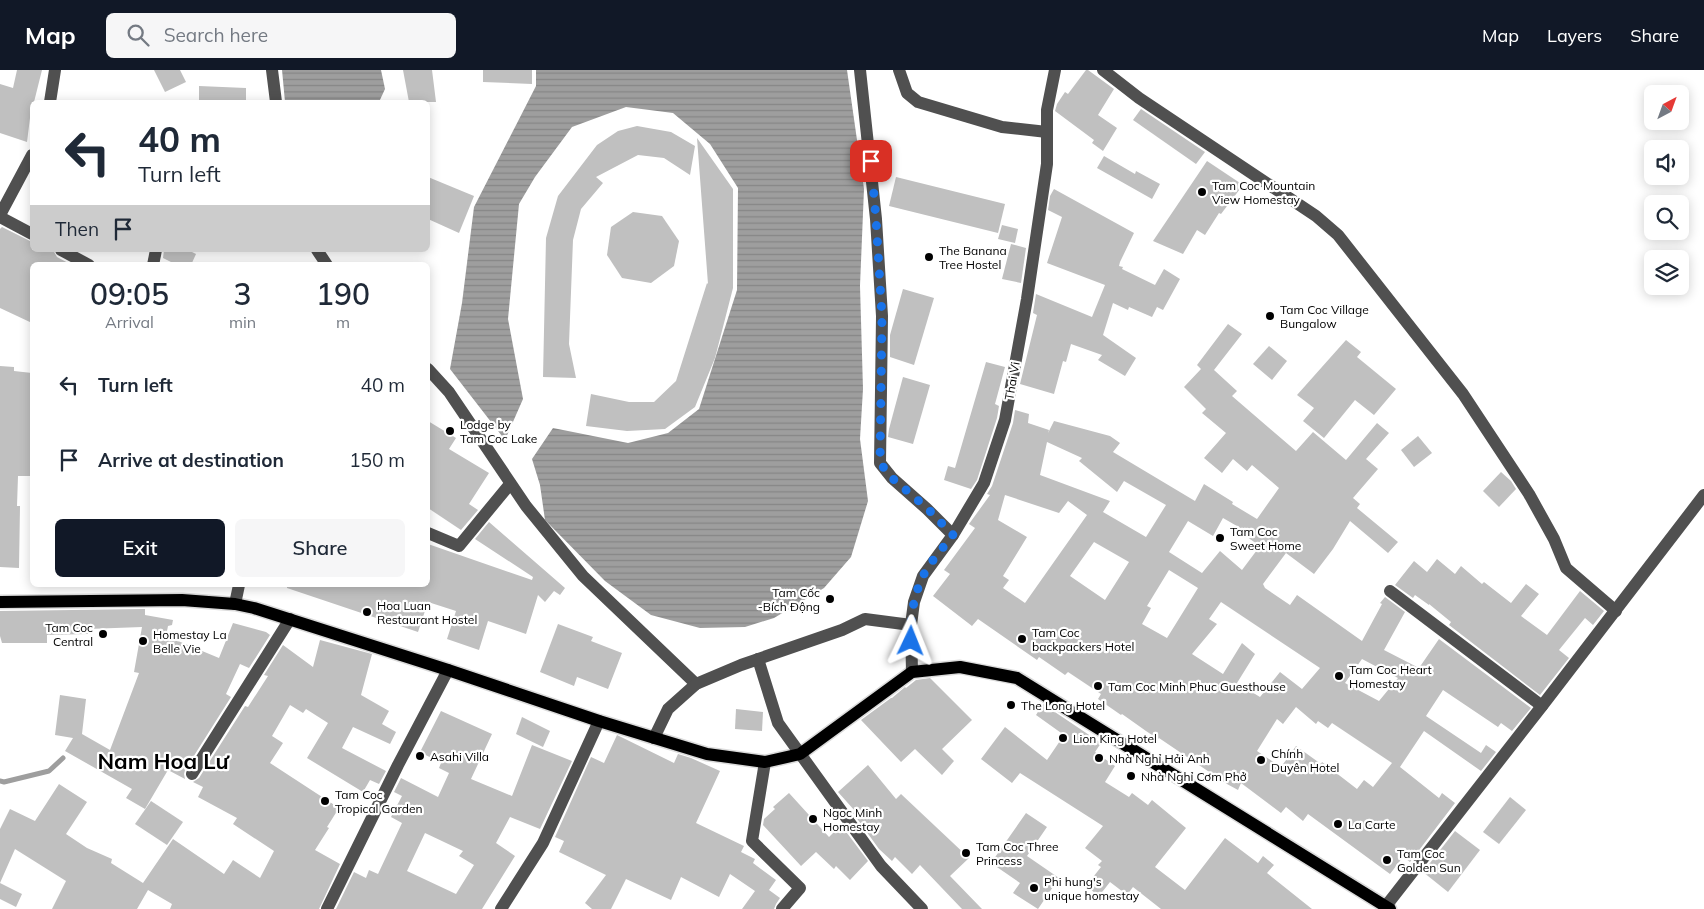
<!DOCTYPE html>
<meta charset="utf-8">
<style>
body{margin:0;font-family:Mulish,sans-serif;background:#f6f6f7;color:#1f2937;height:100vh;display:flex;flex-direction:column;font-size:19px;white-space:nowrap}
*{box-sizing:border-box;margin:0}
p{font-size:16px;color:#747a83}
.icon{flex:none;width:28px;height:28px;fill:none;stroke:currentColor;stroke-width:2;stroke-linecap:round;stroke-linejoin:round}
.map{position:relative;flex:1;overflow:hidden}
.drawer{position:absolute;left:30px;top:192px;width:400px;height:325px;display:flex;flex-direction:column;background:#fff;border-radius:8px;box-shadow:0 2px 12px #0003}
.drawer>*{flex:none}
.top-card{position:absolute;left:30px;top:30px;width:400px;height:152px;border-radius:8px;box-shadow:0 2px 12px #0003;background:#fff;color:#1f2937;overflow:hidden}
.needle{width:32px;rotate:41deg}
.controls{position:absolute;left:1644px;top:15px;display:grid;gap:10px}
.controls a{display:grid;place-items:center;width:45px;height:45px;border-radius:8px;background:#fff;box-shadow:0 2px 12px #0003;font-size:25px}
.pin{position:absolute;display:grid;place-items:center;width:42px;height:42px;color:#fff;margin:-21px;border-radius:10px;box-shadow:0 2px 8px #0006}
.me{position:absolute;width:55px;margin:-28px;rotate:2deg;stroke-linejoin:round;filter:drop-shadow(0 0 4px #0008)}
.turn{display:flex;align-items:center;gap:18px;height:105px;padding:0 25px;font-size:22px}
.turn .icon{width:65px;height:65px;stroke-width:2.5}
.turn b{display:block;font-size:35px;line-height:42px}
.then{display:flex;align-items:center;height:48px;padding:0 25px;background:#0003;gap:10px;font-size:19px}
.eta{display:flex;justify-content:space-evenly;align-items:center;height:85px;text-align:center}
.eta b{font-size:30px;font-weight:600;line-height:35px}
.action{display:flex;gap:10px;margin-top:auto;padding:10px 25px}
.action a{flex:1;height:58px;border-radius:8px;background:#111827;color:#fff;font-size:20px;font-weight:600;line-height:58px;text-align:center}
.action a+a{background:#f6f6f7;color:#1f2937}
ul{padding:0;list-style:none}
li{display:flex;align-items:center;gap:15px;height:75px;padding:0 25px}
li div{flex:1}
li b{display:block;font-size:19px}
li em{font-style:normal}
header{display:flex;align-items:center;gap:30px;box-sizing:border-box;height:70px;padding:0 25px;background:#111827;color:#fff}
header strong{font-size:24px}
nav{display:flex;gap:28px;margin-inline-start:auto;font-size:18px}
.search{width:350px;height:45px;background:#f6f6f7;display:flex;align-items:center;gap:12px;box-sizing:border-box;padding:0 18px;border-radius:8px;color:#747a83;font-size:19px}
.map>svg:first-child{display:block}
</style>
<header>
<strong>Map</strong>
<div class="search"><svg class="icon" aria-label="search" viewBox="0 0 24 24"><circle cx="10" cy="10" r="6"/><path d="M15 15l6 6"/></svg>Search here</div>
<nav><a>Map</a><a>Layers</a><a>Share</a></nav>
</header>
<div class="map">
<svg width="1704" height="839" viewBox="0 0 1704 839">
<defs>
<pattern id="water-rules" width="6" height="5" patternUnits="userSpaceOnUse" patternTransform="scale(1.25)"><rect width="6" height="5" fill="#9e9e9e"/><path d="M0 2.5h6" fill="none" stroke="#868686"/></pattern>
</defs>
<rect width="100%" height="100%" fill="#fff"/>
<!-- water -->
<g fill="url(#water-rules)">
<polygon points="282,0 381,0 385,19 379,32 285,32"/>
<polygon points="536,0 847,0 864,119 860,216 863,319 860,369 868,431 851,487 824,518 774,548 745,557 700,558 651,545 605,511 545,450 540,415 532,389 553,358 628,373 668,363 699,339 737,220 738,118 710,74 673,43 626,37 572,57 535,107 519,134 508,249 523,329 505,370 450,299 462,233 474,137 536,16"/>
</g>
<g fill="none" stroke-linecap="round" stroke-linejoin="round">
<!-- stream -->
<polyline stroke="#9e9e9e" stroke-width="5" points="0,711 4,712 49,701 63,688"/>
</g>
<!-- building -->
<g fill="#c0c0c0" fill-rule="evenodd">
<polygon points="17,0 42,0 34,32 32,32 27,72 0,63 0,14 13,18"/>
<polygon points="154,0 180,0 186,12 165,22"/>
<polygon points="403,0 432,0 436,32 409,32"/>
<polygon points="483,0 532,0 532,14 483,12"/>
<polygon points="1086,0 1088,0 1114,19 1098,45 1117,58 1103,81 1092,73 1094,70 1055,41 1057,34 1065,22 1068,24"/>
<polygon points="199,16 246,18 246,32 199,32"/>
<polygon points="1141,39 1205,82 1196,94 1133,50"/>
<polygon points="637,56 671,62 695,76 690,105 664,88 638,85 596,107 603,113 581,139 573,170 569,274 576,308 543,307 546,168 558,126 597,75 618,61"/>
<polygon points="697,68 733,119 733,218 715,288 695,337 665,359 627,361 586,356 591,324 629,332 654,332 676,311 707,213 708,214"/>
<polygon points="1104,86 1135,104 1136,101 1160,114 1152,129 1097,98"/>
<polygon points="1207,91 1243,115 1221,144 1219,143 1205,165 1197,160 1183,184 1153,171"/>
<polygon points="428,107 474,126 459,163 428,149"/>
<polygon points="896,107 1005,134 998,163 889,136"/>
<polygon points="1054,119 1134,163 1120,192 1119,196 1123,197 1122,199 1155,215 1164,199 1180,209 1163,240 1157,237 1152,247 1129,237 1128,240 1113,233 1103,265 1136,288 1125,306 1098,290 1102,285 1071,274 1066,292 1063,291 1054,324 1020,314 1037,245 1033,243 1036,224 1092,247 1105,215 1047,193 1062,147 1048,140 1050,126"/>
<polygon points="633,142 662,146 679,171 674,196 651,213 622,208 607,185 611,157"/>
<polygon points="1002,155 1018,159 1015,173 998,169"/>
<polygon points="2,157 32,172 32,180 53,180 57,187 72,195 32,195 32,253 0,238 0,159"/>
<polygon points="1011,174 1026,178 1021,213 1002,209"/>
<polygon points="164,180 188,180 196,184 191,195 177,195 163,188"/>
<polygon points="903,219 934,228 914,295 890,287 890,265"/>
<path d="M 1228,254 L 1242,264 L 1214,300 L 1237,321 L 1232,326 L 1296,381 L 1313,362 L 1346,390 L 1377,353 L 1389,363 L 1366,389 L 1378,399 L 1353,428 L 1360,434 L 1357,438 L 1398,472 L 1388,483 L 1350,451 L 1333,479 L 1314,504 L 1286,483 L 1263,514 L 1265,518 L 1290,535 L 1297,525 L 1362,571 L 1382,534 L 1380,533 L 1385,527 L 1405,542 L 1384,580 L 1419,598 L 1439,569 L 1531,638 L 1512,661 L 1501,653 L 1498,657 L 1443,620 L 1426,646 L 1481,683 L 1486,675 L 1496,682 L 1481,701 L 1424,661 L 1400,697 L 1439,728 L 1442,723 L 1455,733 L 1410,792 L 1403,787 L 1390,804 L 1308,744 L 1303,751 L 1286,737 L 1281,743 L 1241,713 L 1238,720 L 1227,714 L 1159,668 L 1158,669 L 1146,661 L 1122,644 L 1121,645 L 1098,629 L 1101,624 L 1068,602 L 1065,605 L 1039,587 L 1037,590 L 978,549 L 972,556 L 933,526 L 950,504 L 944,500 L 975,458 L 969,454 L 990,425 L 987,424 L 992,416 L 1013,353 L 1015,340 L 1029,344 L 1028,353 L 1049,360 L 1048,363 L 1054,351 L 1110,366 L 1120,373 L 1113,382 L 1195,431 L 1204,414 L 1233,432 L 1232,434 L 1257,449 L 1279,418 L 1252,395 L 1247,401 L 1233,389 L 1222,403 L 1204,388 L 1226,363 L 1202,343 L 1206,339 L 1184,317 L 1201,299 L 1197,295 ZM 1047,372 L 1082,388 L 1079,391 L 1117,422 L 1124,411 L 1166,435 L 1146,467 L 1103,442 L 1110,431 L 1040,405 ZM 1005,425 L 1059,443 L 1068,431 L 1087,445 L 1025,533 L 1003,518 L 1009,510 L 1003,506 L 1027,467 L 998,450 ZM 1223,448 L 1249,463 L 1247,467 L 1260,476 L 1242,500 L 1220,481 L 1202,503 L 1169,482 L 1188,451 L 1213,466 ZM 1094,472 L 1129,492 L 1105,530 L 1070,506 ZM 1169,500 L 1198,518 L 1167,568 L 1142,554 L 1151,538 L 1147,536 ZM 1221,532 L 1320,598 L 1302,619 L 1280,602 L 1260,627 L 1237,613 L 1255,584 L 1242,573 L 1223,604 L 1192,584 L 1217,554 L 1209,549 ZM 1362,589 L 1398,608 L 1379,631 L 1345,613 ZM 1296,637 L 1316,654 L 1318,651 L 1328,658 L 1332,653 L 1392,693 L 1373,717 L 1364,710 L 1357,719 L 1322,692 L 1321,694 L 1296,676 L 1281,697 L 1257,681 L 1277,649 L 1283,654 Z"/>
<polygon points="1346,270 1361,282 1357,287 1396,319 1374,345 1355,330 1324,368 1303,351 1314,338 1297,325"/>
<polygon points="1269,276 1287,291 1272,310 1253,294"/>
<polygon points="986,292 1005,297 995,334 999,336 997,348 977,410 971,419 944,410 948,396 955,398"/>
<polygon points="0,296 14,297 14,301 32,303 32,352 31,352 31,380 32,380 32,406 18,406 17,436 20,436 19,498 0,497"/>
<polygon points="903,307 930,315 913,374 888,367 889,359"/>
<polygon points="428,351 456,368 449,379 489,403 469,434 478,440 461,460 428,438"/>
<polygon points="1418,366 1432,383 1414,397 1401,380"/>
<polygon points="1501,402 1511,411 1516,419 1499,437 1483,421"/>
<polygon points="489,452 565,518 560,525 554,521 545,532 538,525 526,564 488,551 479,580 447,569 456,541 428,532 418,562 287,518 287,515 428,515 428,474 532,510 533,507 475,469"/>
<polygon points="1437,489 1455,504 1461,496 1482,514 1484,512 1511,533 1526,514 1539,524 1521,546 1547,565 1580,521 1604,541 1593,555 1585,548 1559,580 1569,588 1540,625 1449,555 1451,552 1429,534 1429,535 1415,525 1413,528 1395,515 1414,491 1427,502"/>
<polygon points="145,539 145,545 173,550 172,555 168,556 166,566 219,588 233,553 266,562 270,565 249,598 240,594 226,624 231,627 185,700 184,704 185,709 168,700 145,739 126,728 132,719 65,681 73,668 55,665 60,625 86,629 82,664 110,680 139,603 134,602 142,557 88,559 88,564 47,565 47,573 2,573 0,566 0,541"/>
<polygon points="558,554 593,567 591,571 622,583 608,619 577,607 574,616 540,602"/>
<polygon points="320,570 372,584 361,625 389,641 382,654 396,662 390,674 353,657 342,678 386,701 379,714 370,710 363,722 307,688 328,653 306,639 303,643 290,635 272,666 283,673 270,693 339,738 327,757 329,758 315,780 340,794 319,839 170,839 172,834 148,820 137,839 52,839 66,811 15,779 0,813 22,824 16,837 0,829 0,759 10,739 35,751 59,714 87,732 66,764 87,778 112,789 111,793 143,813 173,769 224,804 233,790 260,808 274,781 233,754 237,748 198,727 203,717 193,712 199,708 245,636 248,637 268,606 264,605 283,575 313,597"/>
<polygon points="930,608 972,650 942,679 954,691 942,705 915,679 901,692 861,650 891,628 892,628 905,617 906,618 916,610"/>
<polygon points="1043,634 1101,673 1095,682 1115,696 1105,712 1129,727 1132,723 1148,735 1152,730 1186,758 1155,797 1185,820 1225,768 1258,793 1263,786 1274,795 1267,803 1312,839 1161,839 1133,817 1127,825 1110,812 1099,826 1086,816 1101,797 1098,795 1102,791 1085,778 1103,756 1020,703 1012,713 981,689 1005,657 1047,690 1064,665 1036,645"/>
<polygon points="736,639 763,642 762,661 735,659"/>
<path d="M 441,641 L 492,664 L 471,709 L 512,726 L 532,675 L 572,691 L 540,759 L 510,747 L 496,773 L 515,786 L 482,839 L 336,839 L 354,802 L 366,808 L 369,800 L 378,804 L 402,753 L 391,747 L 402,726 L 394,722 L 401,708 L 438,727 L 449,703 L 439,698 L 441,693 L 420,682 ZM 425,763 L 463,781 L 459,786 L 474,795 L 456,824 L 407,801 Z"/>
<polygon points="522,647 550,661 543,677 516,664"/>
<polygon points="617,665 674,693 678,684 691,688 720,701 696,753 744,776 741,782 755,789 753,793 776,810 769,820 780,828 776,834 774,839 742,839 755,821 730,804 719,827 681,807 671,830 626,809 611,839 592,839 585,833 606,805 559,782 564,771 555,767 591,687 604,693"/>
<polygon points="868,695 896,729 901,724 969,788 950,806 982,839 962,839 920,795 912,804 895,787 892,791 879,779 853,743 855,741 838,722"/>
<polygon points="789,723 829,767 841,755 868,791 850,810 836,796 834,799 816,782 801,796 763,755 764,749 775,739 773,737"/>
<polygon points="1510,727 1526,740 1499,774 1483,762"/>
<polygon points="151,731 183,752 167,775 135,754"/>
<polygon points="1026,743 1047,757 1027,786 1059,808 1038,839 1013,823 1020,813 991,793"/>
<polygon points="1455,761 1480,780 1448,822 1423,802"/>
</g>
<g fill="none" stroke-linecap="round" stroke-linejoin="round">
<!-- major casing -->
<g stroke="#dbdbdb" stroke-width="15">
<polyline id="major" points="0,532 182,530 235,534 254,538 448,600 599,651 707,684 765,692 800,684 912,602 960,597 1017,608 1390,839"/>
</g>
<!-- minor -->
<g stroke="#505050" stroke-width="12">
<polyline points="272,0 276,32"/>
<polyline points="860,0 876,149 882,246 880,393 892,408 927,439 953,465"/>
<polyline points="899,0 907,23 918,32 1002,57 1047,62"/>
<polyline points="1103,0 1139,28 1316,146 1338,165 1463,324 1529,424 1554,469 1566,498 1616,541"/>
<polyline points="50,32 55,0"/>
<polyline points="0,145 32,85"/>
<polyline points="0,147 32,164"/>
<polyline points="61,180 89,195"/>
<polyline points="317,180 327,195"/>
<polyline points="153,195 156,180"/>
<polyline points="428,299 449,322 526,436 583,506 696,614"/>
<polyline points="428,463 459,476 510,414"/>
<polyline points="1390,521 1542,636"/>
<polyline points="235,534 239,515"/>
<polyline points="758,589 778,653 881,796 922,839"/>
<polyline points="912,602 911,555 914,532 923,506 953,465 984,413 1005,350 1027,229 1047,94 1047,40 1055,0"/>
<polyline points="654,668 668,639 696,614 741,595 842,560 865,549 911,555"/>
<polyline points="765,692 752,771 800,818 782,839"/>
<polyline points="192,704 290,549"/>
<polyline points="1386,836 1542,636 1704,425"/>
<polyline points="327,839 398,695 448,600"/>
<polyline points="501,839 543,773 599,651"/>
</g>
<!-- major -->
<use href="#major" stroke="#000" stroke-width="12"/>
</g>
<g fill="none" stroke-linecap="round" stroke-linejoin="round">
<!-- route -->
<path stroke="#1a73e8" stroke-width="9" stroke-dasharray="0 16.2" d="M 871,91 L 876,149 L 882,246 L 880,393 L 892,408 L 927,438 L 953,465 C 943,478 930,492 923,506 C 913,527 910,549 911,571"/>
</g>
<!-- markers -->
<g fill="#000" stroke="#fff" stroke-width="2">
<circle cx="1202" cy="122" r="5"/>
<circle cx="929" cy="187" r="5"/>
<circle cx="1270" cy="246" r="5"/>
<circle cx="450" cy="361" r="5"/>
<circle cx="1220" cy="468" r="5"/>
<circle cx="830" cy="529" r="5"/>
<circle cx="367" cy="542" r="5"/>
<circle cx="103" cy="564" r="5"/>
<circle cx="1022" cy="569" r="5"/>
<circle cx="143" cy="571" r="5"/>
<circle cx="1339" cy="606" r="5"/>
<circle cx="1098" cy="616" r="5"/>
<circle cx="1011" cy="635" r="5"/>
<circle cx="1063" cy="668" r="5"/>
<circle cx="420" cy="686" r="5"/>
<circle cx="1099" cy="688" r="5"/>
<circle cx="1261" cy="690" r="5"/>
<circle cx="1131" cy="706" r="5"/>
<circle cx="325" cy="731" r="5"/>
<circle cx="813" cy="749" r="5"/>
<circle cx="1338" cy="754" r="5"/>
<circle cx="966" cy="783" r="5"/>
<circle cx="1387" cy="790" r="5"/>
<circle cx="1034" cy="818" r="5"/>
</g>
<g text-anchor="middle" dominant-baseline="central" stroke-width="4.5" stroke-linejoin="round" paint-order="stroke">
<!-- poi labels -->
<g font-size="12" fill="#000" stroke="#fff" text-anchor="start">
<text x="1212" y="115">Tam Coc Mountain<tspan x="1212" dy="14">View Homestay</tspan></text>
<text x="939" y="180">The Banana<tspan x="939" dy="14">Tree Hostel</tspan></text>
<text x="1280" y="239">Tam Coc Village<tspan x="1280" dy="14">Bungalow</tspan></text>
<text x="460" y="354">Lodge by<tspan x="460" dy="14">Tam Coc Lake</tspan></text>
<text x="1230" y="461">Tam Coc<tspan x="1230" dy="14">Sweet Home</tspan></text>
<text x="820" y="522" text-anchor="end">Tam Cốc<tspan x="820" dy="14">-Bích Động</tspan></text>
<text x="377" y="535">Hoa Luan<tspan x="377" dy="14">Restaurant Hostel</tspan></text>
<text x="93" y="557" text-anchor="end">Tam Coc<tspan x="93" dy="14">Central</tspan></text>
<text x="1032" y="562">Tam Coc<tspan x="1032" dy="14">backpackers Hotel</tspan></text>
<text x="153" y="564">Homestay La<tspan x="153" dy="14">Belle Vie</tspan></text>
<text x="1349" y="599">Tam Coc Heart<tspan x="1349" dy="14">Homestay</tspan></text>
<text x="1108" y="616">Tam Coc Minh Phuc Guesthouse</text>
<text x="1021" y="635">The Long Hotel</text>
<text x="1073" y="668">Lion King Hotel</text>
<text x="1271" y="683">Chính<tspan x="1271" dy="14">Duyên Hotel</tspan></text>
<text x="430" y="686">Asahi Villa</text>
<text x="1109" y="688">Nhà Nghỉ Hải Anh</text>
<text x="1141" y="706">Nhà Nghỉ Cơm Phở</text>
<text x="335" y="724">Tam Coc<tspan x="335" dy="14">Tropical Garden</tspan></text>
<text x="823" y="742">Ngoc Minh<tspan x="823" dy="14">Homestay</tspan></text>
<text x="1348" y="754">La Carte</text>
<text x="976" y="776">Tam Coc Three<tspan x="976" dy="14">Princess</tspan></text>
<text x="1397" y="783">Tam Coc<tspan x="1397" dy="14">Golden Sun</tspan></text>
<text x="1044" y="811">Phi hung's<tspan x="1044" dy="14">unique homestay</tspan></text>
</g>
<!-- street labels -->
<g font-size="12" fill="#000" stroke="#fff">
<text transform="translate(1012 311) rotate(-80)">Thai Vi</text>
</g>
<!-- town labels -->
<g font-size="22" font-weight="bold" fill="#000" stroke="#fff">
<text x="163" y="691">Nam Hoa Lư</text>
</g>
</g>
</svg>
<div class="controls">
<a><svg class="needle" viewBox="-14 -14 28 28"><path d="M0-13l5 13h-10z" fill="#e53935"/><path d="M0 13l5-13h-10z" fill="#747a83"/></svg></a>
<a><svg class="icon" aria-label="sound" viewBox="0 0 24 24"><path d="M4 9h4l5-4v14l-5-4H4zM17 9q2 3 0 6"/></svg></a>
<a><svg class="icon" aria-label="search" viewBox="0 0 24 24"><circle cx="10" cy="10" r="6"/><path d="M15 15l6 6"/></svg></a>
<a><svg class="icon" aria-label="layers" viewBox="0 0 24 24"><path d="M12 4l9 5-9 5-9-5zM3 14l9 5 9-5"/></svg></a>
</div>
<div class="pin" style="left:871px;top:91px;background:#d93025"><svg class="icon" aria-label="arrive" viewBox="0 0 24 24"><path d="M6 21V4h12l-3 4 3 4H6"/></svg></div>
<svg class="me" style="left:911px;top:571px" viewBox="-20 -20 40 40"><path d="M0-17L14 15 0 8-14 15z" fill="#1a73e8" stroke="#fff" stroke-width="4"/></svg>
<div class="top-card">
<div class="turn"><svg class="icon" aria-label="left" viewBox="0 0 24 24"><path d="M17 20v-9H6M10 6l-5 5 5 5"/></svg><div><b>40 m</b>Turn left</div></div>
<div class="then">Then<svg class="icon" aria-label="arrive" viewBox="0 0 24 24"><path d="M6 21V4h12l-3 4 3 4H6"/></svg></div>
</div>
<section class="drawer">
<div class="eta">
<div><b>09:05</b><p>Arrival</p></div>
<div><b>3</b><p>min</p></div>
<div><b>190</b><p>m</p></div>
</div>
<ul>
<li><svg class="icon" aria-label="left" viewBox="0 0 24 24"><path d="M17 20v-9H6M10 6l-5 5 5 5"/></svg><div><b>Turn left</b></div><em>40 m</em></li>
<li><svg class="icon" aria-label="arrive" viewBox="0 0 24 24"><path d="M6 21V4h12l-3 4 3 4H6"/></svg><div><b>Arrive at destination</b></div><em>150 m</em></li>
</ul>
<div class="action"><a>Exit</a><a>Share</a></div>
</section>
</div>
